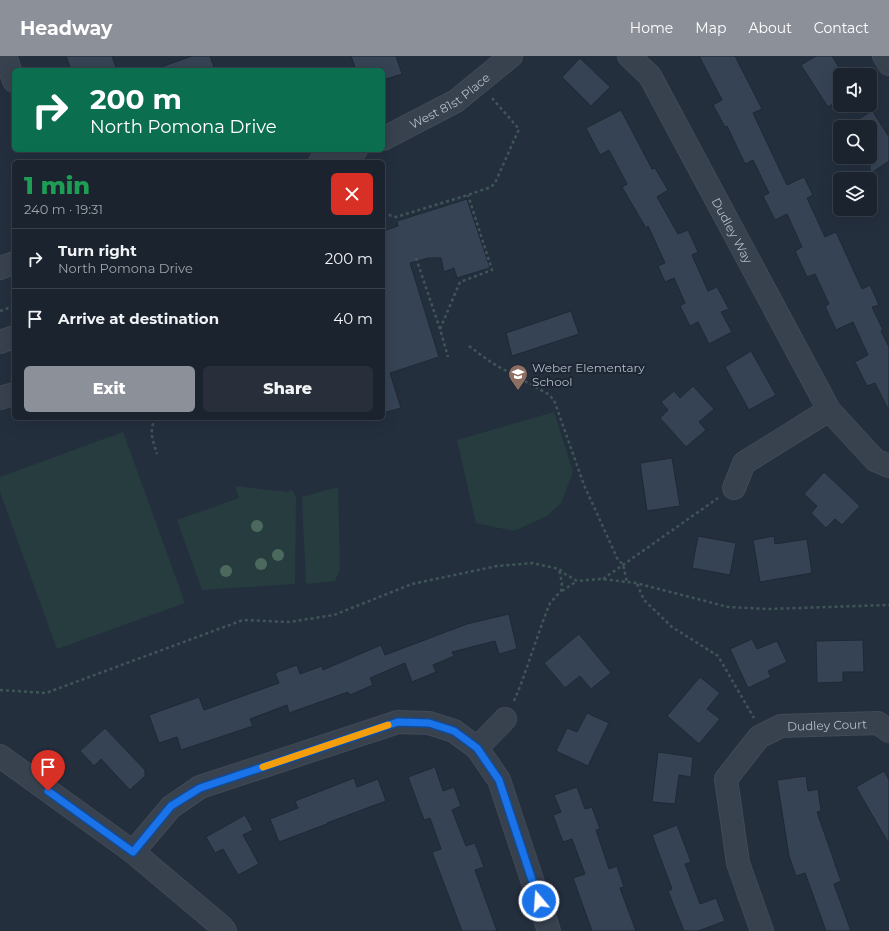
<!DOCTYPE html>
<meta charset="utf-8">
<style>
body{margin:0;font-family:Montserrat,sans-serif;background:#282f3a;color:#f1f3f6;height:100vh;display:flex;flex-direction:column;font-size:15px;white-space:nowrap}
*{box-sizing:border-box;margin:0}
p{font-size:13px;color:#a0a4aa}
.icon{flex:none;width:22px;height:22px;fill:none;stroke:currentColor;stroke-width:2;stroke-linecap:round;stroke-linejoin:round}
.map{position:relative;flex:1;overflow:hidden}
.sheet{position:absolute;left:12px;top:104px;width:373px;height:260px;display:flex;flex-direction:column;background:#1b232e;border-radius:6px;box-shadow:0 4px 16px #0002,0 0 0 1px #39404a}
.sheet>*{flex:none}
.guide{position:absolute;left:12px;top:12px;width:373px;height:84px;border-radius:6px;box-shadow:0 4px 16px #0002,0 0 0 1px #39404a;background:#0b6e4f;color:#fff;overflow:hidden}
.controls{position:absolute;left:833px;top:12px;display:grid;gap:8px}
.controls a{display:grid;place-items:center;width:44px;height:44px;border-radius:6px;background:#1b232e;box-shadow:0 4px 16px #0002,0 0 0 1px #39404a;font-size:20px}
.pin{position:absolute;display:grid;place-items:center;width:34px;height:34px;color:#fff;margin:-41px -17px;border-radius:50% 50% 50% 0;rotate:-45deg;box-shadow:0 0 4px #0007}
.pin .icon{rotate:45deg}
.me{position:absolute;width:44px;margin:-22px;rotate:342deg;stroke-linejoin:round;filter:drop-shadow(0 0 3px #0008)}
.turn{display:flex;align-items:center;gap:14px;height:84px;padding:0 12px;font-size:18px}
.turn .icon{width:52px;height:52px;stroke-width:2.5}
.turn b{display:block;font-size:28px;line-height:34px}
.round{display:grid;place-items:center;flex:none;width:42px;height:42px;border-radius:6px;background:#282f3a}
.headline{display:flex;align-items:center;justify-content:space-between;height:68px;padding:0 12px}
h1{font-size:24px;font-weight:800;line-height:30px;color:#1e9e55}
.cta{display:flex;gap:8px;margin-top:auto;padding:8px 12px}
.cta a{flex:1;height:46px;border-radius:6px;background:#8c9099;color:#fff;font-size:16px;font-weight:800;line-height:46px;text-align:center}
.cta a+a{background:#282f3a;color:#f1f3f6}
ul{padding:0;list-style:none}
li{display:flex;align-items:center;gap:12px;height:60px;padding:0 12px;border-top:1px solid #39404a}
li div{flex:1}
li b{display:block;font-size:15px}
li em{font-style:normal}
header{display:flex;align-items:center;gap:24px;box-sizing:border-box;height:56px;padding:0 20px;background:#8c9099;color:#fff}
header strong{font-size:19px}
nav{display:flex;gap:22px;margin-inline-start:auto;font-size:14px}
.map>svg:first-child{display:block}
</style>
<header>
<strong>Headway</strong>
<nav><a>Home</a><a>Map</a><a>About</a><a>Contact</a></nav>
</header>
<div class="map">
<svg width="889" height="875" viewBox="0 0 889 875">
<rect width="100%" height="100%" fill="#242f3e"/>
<!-- green -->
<g fill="#263c3f">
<polygon points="554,356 573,416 561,447 547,460 514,475 476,467 457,384"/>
<polygon points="123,376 185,547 57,593 0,436 0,421"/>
<polygon points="235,430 288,436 292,434 296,441 295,528 202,534 177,464 239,442"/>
<polygon points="338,431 340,513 335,525 306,528 302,441"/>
</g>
<!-- building -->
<g fill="#364354" stroke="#1f2835">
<polygon points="66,0 112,0 117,14 71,14"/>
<polygon points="192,0 210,0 215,14 158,14 158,12"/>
<polygon points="351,0 396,0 402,18 383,24 383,14 356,14"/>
<polygon points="699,0 735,0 762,53 753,57 787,129 804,121 813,139 807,142 825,181 836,176 862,233 870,229 879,249 872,251 883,274 881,275 889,291 889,355 875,327 867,330 855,306 868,299 853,266 836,274 825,250 829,248 815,218 807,221 795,195 802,191 787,158 775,164 763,140 769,137 753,104 745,108 727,70 725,71 713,49 722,44"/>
<polygon points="816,0 832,0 840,13 840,43 828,51 801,9"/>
<polygon points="580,2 610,31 591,50 562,21"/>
<polygon points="870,51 889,81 889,105 870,118 870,71 846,71 870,56"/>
<polygon points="621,54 652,113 655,112 668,134 657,141 678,178 688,174 698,196 692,199 708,235 717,231 729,253 721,256 732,276 709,288 698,266 690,270 680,250 685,247 674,222 665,226 658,210 665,207 648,170 646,172 622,131 627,128 609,94 600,99 586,72"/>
<polygon points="467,143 490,212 457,222 454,212 444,216 441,202 428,202 410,207 439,301 390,317 401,352 383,357 383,175 398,170 397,165"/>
<polygon points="571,255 579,278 512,300 506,277"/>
<polygon points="751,295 776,339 749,354 725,311"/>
<polygon points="693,330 714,353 699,366 706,374 686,391 660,362 668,354 661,346 674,335 680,342"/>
<polygon points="672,402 680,450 647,455 640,407"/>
<polygon points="824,416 860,450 842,469 835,463 826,472 811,457 817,450 804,438"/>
<polygon points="698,480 736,487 730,519 692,512"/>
<polygon points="774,480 775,488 807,483 812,517 760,526 753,484"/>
<polygon points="509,558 517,593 499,598 495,585 452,596 454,600 433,609 436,616 412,626 405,607 370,622 373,629 350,639 348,636 289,657 287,649 250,663 253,670 181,694 177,681 159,687 149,659 199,641 204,654 279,627 275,617 297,609 300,618 322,610 323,614 381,589 385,599 467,568"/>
<polygon points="579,578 611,617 591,633 580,620 565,632 544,607"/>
<polygon points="752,583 757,593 777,585 787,606 768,615 771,621 748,632 730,593"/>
<polygon points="863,584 864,616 843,616 843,626 817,627 816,585"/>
<polygon points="700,621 720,637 707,653 720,663 699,688 667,660"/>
<polygon points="587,657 609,667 588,710 556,695 567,672 577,676"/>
<polygon points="105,672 145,714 145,720 130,734 101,703 94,710 80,695"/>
<polygon points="658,696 693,701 691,721 679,719 675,748 652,746"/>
<polygon points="435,711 443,735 454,731 461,750 452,754 466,790 475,787 484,811 475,814 497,875 462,875 432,796 441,793 430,762 424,764 408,721"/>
<polygon points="884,715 889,724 889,788 856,731"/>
<polygon points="806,720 808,735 818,733 821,755 817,756 841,825 834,828 851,875 826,875 805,817 796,820 789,800 777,724"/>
<polygon points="354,722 357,731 378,723 386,745 327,767 327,768 279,786 270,763 298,752 295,745"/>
<polygon points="577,731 585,753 592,751 600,773 596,774 609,813 617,810 624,831 620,832 636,875 592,875 573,822 585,818 572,783 563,786 553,759 561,756 554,739"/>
<polygon points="245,759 253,774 243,779 259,808 238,819 223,793 215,797 206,781"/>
<polygon points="677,769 691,806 685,808 700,848 716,842 725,865 698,875 684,875 668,835 672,833 652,779"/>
</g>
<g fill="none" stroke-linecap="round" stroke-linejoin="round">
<!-- minor casing -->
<g stroke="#414a57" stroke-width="24">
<g id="minor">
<polyline points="5,0 14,25"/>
<path id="s1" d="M 629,0 L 650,20 L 829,354 L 875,404 L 889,410"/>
<polyline points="884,0 889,8"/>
<path id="s2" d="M 383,83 L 456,45 L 511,0"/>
<polyline points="320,106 356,94"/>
<polyline points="0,212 14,207"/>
<polyline points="0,286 14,281"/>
<polyline points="0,342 14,338"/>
<polyline points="734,432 744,407 829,354"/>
<polyline points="477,692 505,663"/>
<polyline points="0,700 133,796 222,871 225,875"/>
<polyline points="133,796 171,751 200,731 398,666 429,667 454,675 477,692 499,724 549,875"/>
<path id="s3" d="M 762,875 L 738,807 L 726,723 L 759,681 L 781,670 L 878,667 L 889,675"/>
</g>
</g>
<!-- path -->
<g stroke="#3f5557" stroke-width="2.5" stroke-dasharray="3 3" stroke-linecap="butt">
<polyline points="383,161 389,159 396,161 468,139 491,131 495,127 519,73 492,42"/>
<polyline points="416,202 440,273 448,301"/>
<polyline points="0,255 14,250"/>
<polyline points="440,273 460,226 492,214 468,139"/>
<polyline points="469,290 492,307 548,338 554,344 584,429 618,504 623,508 627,526"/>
<path d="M 156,362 C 148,374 153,385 157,398"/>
<polyline points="603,523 718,442"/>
<polyline points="637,528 644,544 672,571 718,600 754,662"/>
<polyline points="562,535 577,525"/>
<polyline points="0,634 46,637 243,564 289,566 334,559 412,528 497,510 532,507 559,513 565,518 577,525 602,523 636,527 728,551 769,553 889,549"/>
<polyline points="514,645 521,628 543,565 550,547 561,535 562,527 559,513"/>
</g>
<!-- minor -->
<use href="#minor" stroke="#38414e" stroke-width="22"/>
</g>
<!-- trees -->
<g fill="#4b6a5d">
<circle cx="257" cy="470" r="6"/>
<circle cx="278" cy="499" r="6"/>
<circle cx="261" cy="508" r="6"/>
<circle cx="226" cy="515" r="6"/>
</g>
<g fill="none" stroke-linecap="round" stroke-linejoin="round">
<!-- route casing -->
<g stroke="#114b97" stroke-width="10">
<polyline id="route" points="48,735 133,796 171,750 200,732 398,666 429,667 454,675 477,692 499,724 539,845"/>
</g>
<!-- route -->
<use href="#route" stroke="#1a73e8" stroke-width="7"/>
<!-- slow -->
<polyline stroke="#f59e0b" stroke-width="7" points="263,711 388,669"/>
</g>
<!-- icons -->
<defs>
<g id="school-pin" transform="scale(1)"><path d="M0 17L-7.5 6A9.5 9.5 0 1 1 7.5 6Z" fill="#8d6e63" stroke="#1d2633"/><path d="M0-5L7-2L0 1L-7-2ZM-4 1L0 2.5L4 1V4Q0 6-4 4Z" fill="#fff"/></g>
</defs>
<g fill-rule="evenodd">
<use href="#school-pin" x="518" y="318"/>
</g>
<g text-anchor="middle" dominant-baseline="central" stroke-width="4" stroke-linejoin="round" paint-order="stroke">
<!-- street labels -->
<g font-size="12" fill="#b4bcc9" stroke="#1d2633">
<text stroke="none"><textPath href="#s2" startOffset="77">West 81st Place</textPath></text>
<text stroke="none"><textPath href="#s1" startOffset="204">Dudley Way</textPath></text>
<text stroke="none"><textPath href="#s3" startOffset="281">Dudley Court</textPath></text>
</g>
<!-- poi labels -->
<g font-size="12" fill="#b4bcc9" stroke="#1d2633" text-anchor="start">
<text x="532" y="311">Weber Elementary<tspan x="532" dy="14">School</tspan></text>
</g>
</g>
</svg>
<div class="controls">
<a><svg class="icon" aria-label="sound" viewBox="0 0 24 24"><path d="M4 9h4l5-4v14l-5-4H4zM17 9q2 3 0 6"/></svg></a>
<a><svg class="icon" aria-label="search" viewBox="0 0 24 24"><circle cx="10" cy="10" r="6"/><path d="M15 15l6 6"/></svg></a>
<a><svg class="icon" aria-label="layers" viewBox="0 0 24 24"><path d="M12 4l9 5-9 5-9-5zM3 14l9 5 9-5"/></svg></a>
</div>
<div class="pin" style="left:48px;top:735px;background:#d93025"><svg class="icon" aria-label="arrive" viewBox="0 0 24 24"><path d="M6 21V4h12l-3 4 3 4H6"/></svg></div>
<svg class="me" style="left:539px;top:845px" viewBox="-20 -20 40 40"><circle r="17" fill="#1a73e8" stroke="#fff" stroke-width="3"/><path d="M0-11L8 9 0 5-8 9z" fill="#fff"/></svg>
<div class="guide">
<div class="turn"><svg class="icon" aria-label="right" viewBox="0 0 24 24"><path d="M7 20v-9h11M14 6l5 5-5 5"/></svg><div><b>200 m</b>North Pomona Drive</div></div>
</div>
<section class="sheet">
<div class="headline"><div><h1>1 min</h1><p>240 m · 19:31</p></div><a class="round" style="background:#d93025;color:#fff"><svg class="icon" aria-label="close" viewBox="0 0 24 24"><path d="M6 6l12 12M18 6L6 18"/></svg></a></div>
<ul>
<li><svg class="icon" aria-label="right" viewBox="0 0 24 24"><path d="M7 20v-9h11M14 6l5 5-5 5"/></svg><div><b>Turn right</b><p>North Pomona Drive</p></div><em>200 m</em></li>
<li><svg class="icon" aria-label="arrive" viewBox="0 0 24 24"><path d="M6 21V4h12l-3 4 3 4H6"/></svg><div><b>Arrive at destination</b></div><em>40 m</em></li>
</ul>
<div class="cta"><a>Exit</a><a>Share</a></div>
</section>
</div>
